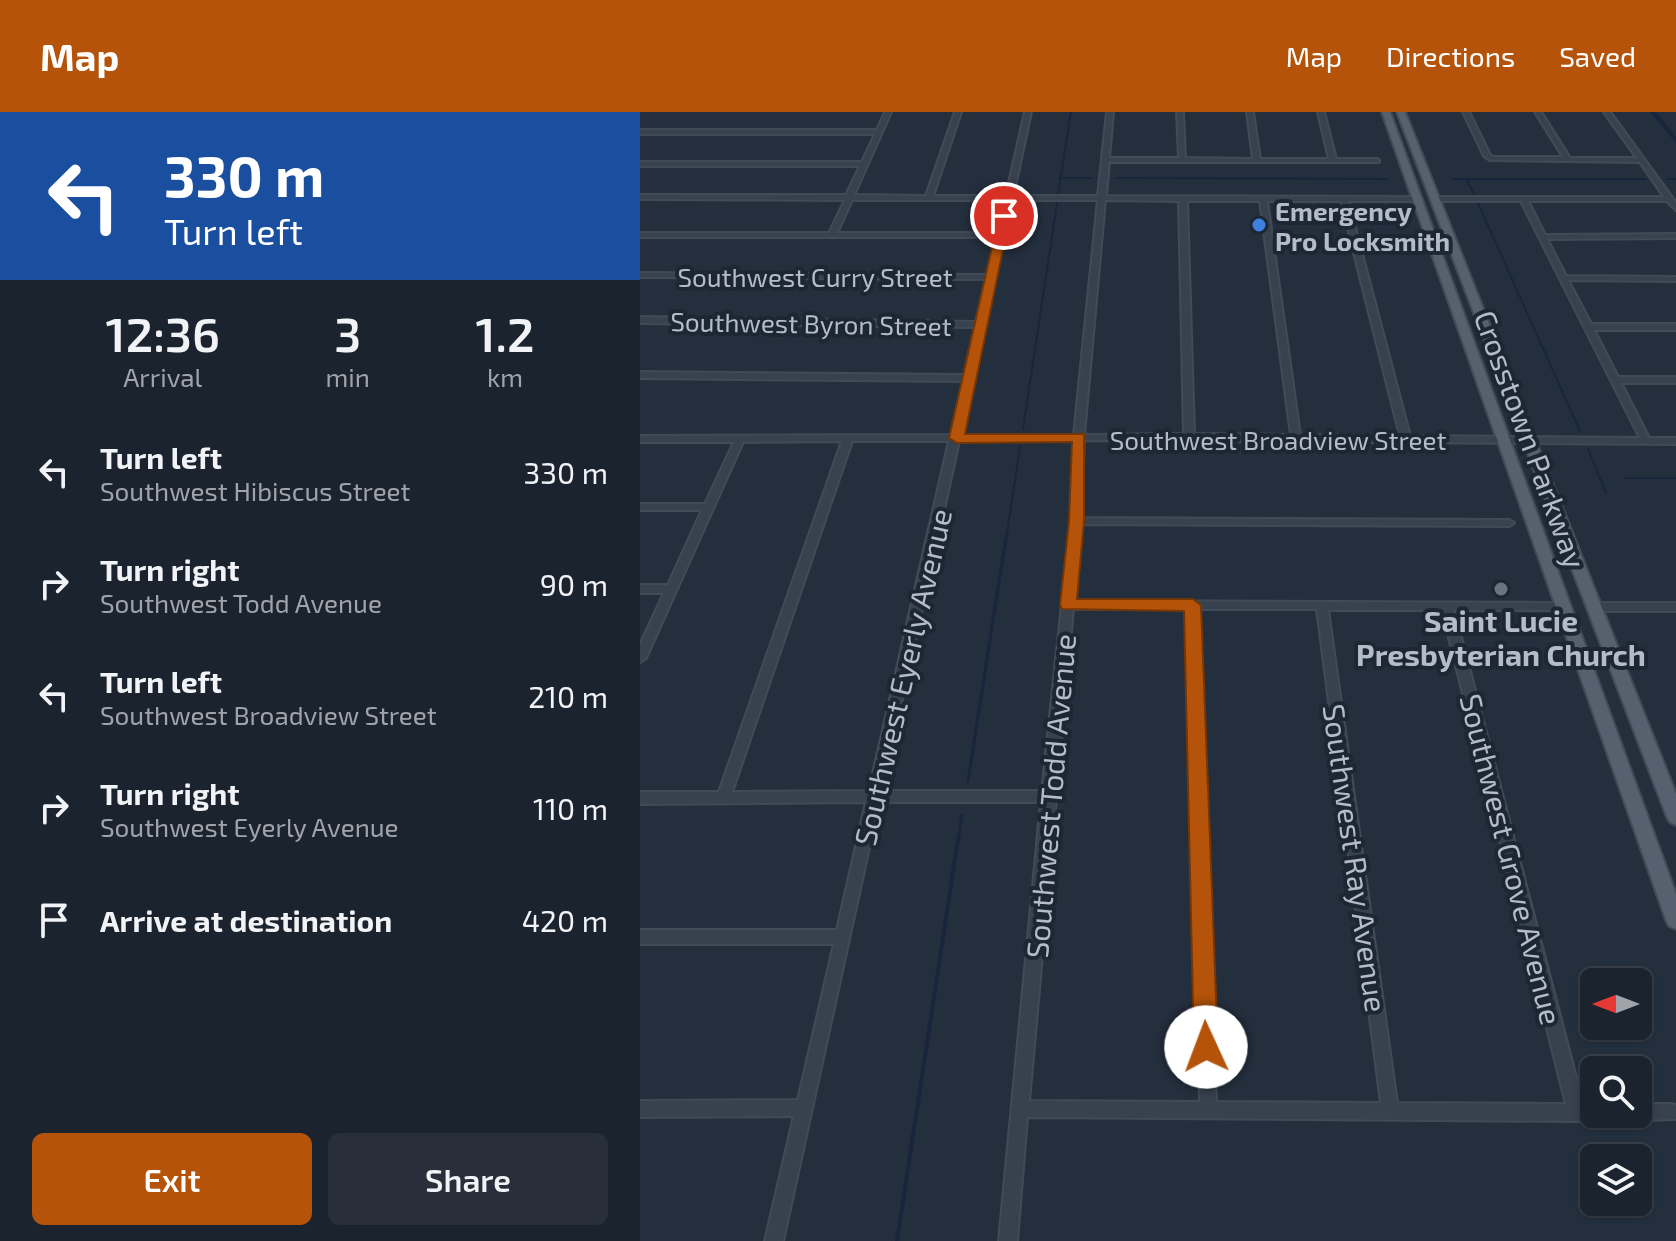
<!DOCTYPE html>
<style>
body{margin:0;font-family:"Exo 2",sans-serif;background:#282f3a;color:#f1f3f6;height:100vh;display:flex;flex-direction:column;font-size:30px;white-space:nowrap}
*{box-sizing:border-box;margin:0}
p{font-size:26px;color:#a0a4aa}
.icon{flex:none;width:44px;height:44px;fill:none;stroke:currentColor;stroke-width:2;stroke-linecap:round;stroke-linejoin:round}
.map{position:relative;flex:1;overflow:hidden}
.side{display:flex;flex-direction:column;background:#1b232e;width:640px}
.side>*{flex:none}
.hud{background:#1a4fa0;color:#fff;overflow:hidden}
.needle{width:52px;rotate:270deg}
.tools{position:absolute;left:940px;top:856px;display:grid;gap:16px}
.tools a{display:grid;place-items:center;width:72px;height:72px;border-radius:12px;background:#1b232e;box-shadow:0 2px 6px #0004,0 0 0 2px #39404a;font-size:40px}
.pin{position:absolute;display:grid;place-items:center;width:68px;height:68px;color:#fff;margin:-34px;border:4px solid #fff;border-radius:50%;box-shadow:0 2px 8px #0007}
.me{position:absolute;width:88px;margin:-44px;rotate:358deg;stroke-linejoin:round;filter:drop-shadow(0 0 6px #0008)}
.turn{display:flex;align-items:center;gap:28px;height:168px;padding:0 32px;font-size:36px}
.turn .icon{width:104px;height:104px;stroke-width:2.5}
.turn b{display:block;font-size:56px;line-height:68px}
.eta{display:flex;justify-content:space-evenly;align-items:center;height:136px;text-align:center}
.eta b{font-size:48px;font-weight:600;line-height:56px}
.action{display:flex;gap:16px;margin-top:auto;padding:16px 32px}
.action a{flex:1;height:92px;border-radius:12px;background:#b45309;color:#fff;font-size:32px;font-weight:600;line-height:92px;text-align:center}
.action a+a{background:#282f3a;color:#f1f3f6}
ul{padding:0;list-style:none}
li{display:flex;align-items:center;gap:24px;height:112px;padding:0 32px}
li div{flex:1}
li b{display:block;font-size:30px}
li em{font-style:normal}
header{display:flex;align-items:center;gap:48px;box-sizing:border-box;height:112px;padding:0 40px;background:#b45309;color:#fff}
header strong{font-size:38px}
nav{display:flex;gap:44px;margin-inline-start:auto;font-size:28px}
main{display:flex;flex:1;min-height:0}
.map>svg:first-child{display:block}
</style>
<header>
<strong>Map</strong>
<nav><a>Map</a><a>Directions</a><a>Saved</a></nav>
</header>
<main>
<section class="side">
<div class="hud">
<div class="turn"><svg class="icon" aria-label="left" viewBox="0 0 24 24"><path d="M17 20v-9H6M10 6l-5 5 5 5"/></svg><div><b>330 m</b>Turn left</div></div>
</div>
<div class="eta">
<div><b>12:36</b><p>Arrival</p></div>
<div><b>3</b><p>min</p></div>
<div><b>1.2</b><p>km</p></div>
</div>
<ul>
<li><svg class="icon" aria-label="left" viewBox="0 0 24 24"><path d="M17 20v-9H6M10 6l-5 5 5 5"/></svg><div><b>Turn left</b><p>Southwest Hibiscus Street</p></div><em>330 m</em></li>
<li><svg class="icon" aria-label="right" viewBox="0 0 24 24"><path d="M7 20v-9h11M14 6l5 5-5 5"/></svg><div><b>Turn right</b><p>Southwest Todd Avenue</p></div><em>90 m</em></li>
<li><svg class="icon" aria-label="left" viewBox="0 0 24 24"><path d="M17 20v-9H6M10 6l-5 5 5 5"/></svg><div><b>Turn left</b><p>Southwest Broadview Street</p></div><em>210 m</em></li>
<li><svg class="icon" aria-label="right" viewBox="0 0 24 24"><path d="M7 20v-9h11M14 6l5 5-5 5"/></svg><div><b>Turn right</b><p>Southwest Eyerly Avenue</p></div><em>110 m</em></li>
<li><svg class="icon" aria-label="arrive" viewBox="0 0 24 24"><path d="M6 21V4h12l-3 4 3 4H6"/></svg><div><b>Arrive at destination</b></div><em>420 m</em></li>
</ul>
<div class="action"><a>Exit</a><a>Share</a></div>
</section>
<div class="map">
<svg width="1036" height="1129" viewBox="0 0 1036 1129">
<rect width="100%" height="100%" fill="#242f3e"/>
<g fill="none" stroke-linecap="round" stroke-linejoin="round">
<!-- stream-far2 -->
<g stroke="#17263c" stroke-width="2">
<polyline points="420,66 451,66"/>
<polyline points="476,66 746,67"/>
<polyline points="812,67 1006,67"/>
<polyline points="1027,67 1036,67"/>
<polyline points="827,68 834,82"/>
<polyline points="418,82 431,0"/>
<polyline points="837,89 940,319"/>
<polyline points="383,317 417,91"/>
<polyline points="948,337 966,381"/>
<polyline points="984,366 1036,366"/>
<polyline points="367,421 380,335"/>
</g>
<!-- stream-far1 -->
<g stroke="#17263c" stroke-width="3">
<polyline points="328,669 367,419"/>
<polyline points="318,729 322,703"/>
</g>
<!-- stream -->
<polyline stroke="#17263c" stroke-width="4" points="257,1129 318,727"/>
<!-- canal -->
<polygon fill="#17263c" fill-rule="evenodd" points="1010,0 1016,0 1036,25 1036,31"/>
<!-- minor casing -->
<g stroke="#414a57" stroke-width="4">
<g id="minor">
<path d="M 245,0 L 251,0 L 214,83 L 286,84 L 315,0 L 321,0 L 293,84 L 366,84 L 385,0 L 391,0 L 373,84 L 458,84 L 467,0 L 473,0 L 469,46 L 539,46 L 537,0 L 543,0 L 545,46 L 613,47 L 607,0 L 613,0 L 620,47 L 689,47 L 678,0 L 684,0 L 696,47 L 737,47 L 739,48 L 739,50 L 469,50 L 466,84 L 780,85 L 780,89 L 708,89 L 770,324 L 1000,326 L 881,89 L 795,89 L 791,87 L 795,85 L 1024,85 L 1000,50 L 850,48 L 844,44 L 823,0 L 829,0 L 850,43 L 853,45 L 923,45 L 895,0 L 901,0 L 930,46 L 997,46 L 964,0 L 970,0 L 1036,91 L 1036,98 L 1027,89 L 888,89 L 905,123 L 1036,122 L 1036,126 L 907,127 L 926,164 L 1036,165 L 1036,169 L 928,168 L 951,212 L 1036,212 L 1036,218 L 954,218 L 978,265 L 1036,265 L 1036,271 L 981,271 L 1009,326 L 1036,326 L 1036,332 L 444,328 L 441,406 L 869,408 L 874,411 L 869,414 L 441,412 L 433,489 L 927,491 L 929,494 L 927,497 L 923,498 L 814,498 L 943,992 L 954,992 L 954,1002 L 961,1002 L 960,1006 L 954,1008 L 937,1009 L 387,1005 L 377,1129 L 359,1129 L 401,690 L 239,690 L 143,1129 L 125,1129 L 154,1004 L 0,1005 L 0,989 L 158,988 L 194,832 L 0,832 L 0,818 L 197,818 L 226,690 L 0,692 L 0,680 L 79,680 L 202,329 L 103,330 L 6,546 L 0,550 L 0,533 L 24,481 L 0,481 L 0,473 L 28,473 L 62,398 L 0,398 L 0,392 L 65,392 L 94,330 L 0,330 L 0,324 L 311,323 L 323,269 L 0,266 L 0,260 L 324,263 L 335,215 L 0,211 L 0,205 L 336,210 L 346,167 L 0,165 L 0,161 L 347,163 L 356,125 L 0,125 L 0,121 L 189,121 L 205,88 L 0,87 L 0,83 L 206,83 L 220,54 L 0,54 L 0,50 L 222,50 L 235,22 L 0,22 L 0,18 L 237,18 ZM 212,88 L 365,88 L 357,121 L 197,121 ZM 372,88 L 458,88 L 434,323 L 320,323 ZM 465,88 L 539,89 L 544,322 L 444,323 ZM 547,89 L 620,89 L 651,323 L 554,322 ZM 627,89 L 701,89 L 760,324 L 660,323 ZM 434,328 L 431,409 L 402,679 L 242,679 L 319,329 ZM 212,329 L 309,329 L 229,679 L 92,680 ZM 433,497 L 547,497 L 560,990 L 389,989 ZM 559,497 L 677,497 L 741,991 L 576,990 ZM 688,498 L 802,498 L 926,992 L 757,991 Z"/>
<polygon points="955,491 1036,491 1036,499 955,499 949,495"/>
<polygon points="998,992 1032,992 1036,993 1036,1007 998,1008 992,1006 991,1002 998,1002"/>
</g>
</g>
<!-- major casing -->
<g stroke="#414a57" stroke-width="4">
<g id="major">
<polygon points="742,0 750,0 1036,782 1036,817 1029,814 1026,808"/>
<polygon points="757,0 765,0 1036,682 1036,713 1030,710 1027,705"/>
</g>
</g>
<!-- minor -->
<use href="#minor" fill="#38414e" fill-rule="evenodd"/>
<!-- major -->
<use href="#major" fill="#56606e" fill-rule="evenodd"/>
</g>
<!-- route -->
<polygon fill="#b45309" stroke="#753606" stroke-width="2" points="364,101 370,104 325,322 444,322 444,409 437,487 553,487 561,493 578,935 574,943 566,947 557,943 554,935 544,499 422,497 420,493 429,409 432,330 317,331 309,326 359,104"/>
<!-- markers -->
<circle fill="#3f7fe0" stroke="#1d2633" stroke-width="3" cx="619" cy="113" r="8"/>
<circle fill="#6b7280" stroke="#1d2633" stroke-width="3" cx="861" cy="477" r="8"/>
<g text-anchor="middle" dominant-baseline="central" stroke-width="8" stroke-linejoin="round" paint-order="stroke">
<!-- far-poi labels -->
<g font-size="26" font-weight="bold" fill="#b4bcc9" stroke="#1d2633" text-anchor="start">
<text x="635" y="98">Emergency<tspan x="635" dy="30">Pro Locksmith</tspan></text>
</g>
<!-- far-street labels -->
<g font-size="26" fill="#b4bcc9" stroke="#1d2633">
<text x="175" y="164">Southwest Curry Street</text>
<text transform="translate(171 211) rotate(1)">Southwest Byron Street</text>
<text x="638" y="327">Southwest Broadview Street</text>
</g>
<!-- street labels -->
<g font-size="30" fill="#b4bcc9" stroke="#1d2633">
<text transform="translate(891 327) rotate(70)">Crosstown Parkway</text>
<text transform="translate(262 565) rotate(-77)">Southwest Eyerly Avenue</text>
<text transform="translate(410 684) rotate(-85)">Southwest Todd Avenue</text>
<text transform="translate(716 746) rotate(82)">Southwest Ray Avenue</text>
<text transform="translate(872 747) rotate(76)">Southwest Grove Avenue</text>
</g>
<!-- poi labels -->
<g font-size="30" font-weight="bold" fill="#b4bcc9" stroke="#1d2633">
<text x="861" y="508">Saint Lucie<tspan x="861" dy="34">Presbyterian Church</tspan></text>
</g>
</g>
</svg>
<div class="tools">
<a><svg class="needle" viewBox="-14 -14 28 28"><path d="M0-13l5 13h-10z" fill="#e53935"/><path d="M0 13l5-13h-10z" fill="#a0a4aa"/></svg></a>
<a><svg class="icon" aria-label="search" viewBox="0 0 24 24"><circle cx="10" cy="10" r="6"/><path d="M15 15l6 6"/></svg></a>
<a><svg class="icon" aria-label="layers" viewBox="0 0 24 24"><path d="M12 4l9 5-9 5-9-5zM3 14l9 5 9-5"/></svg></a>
</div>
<div class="pin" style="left:364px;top:104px;background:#d93025"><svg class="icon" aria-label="arrive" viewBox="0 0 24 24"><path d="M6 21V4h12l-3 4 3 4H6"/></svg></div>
<svg class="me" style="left:566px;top:935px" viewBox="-20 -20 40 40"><circle r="19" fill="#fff"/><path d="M0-13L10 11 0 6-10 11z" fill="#b45309"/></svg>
</div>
</main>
